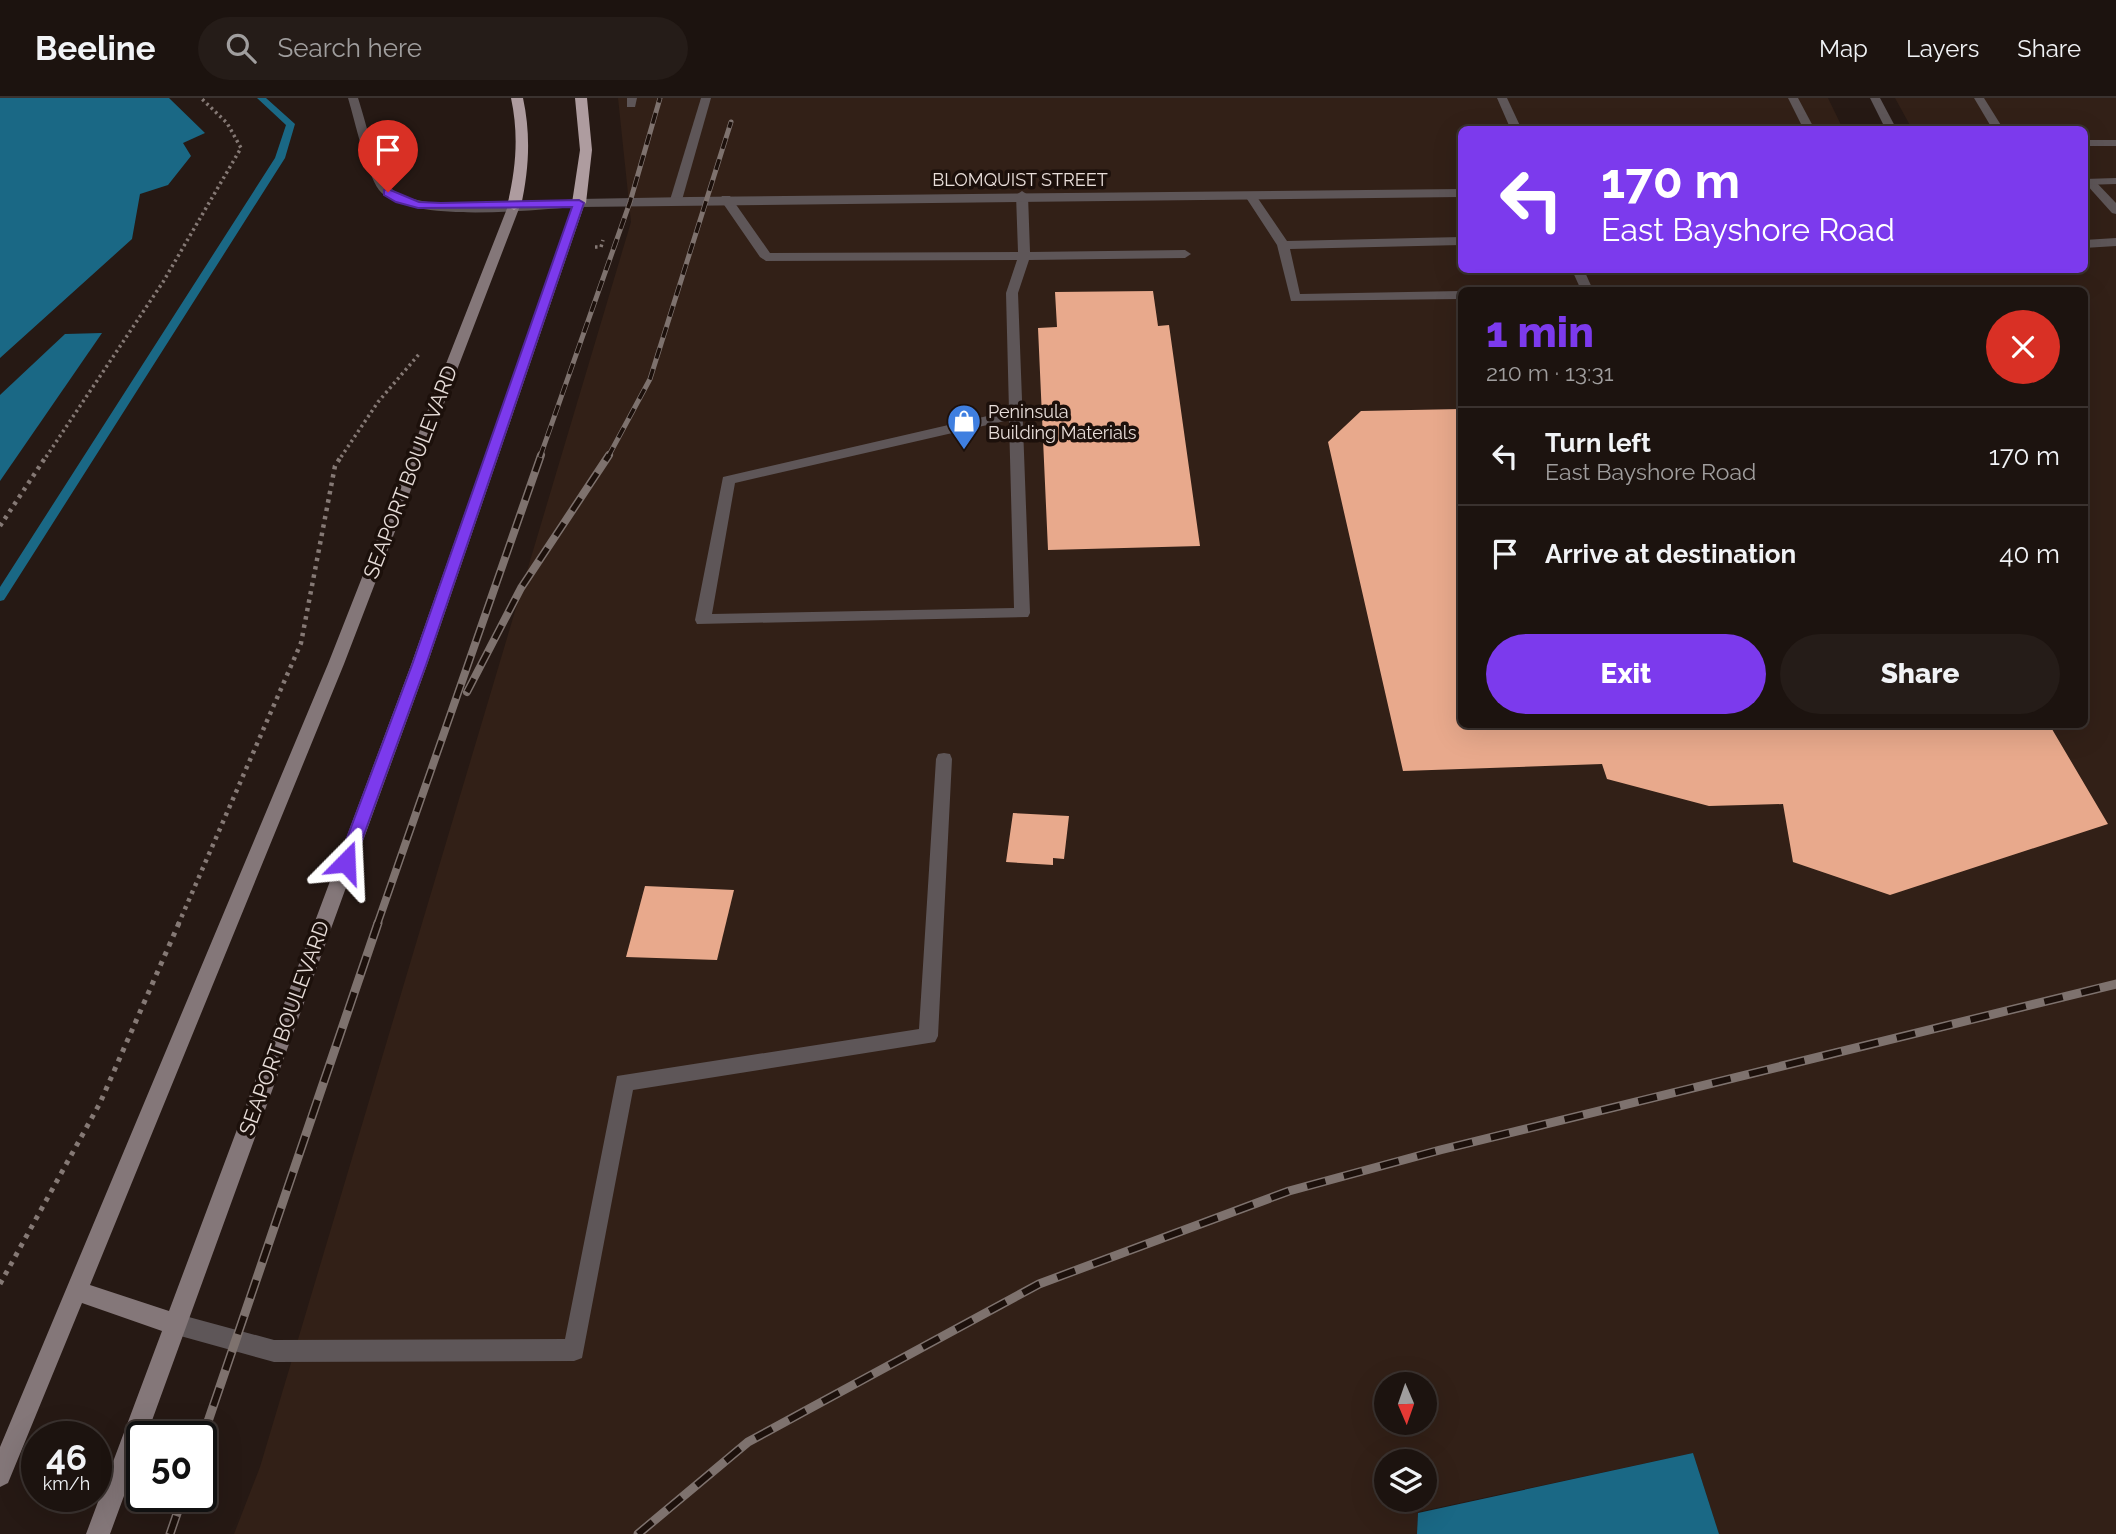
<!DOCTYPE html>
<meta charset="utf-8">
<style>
body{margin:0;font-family:Raleway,sans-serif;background:#251c18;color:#f1f3f6;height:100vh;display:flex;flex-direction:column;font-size:26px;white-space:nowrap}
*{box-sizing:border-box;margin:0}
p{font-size:23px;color:#a09e9e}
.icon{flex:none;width:38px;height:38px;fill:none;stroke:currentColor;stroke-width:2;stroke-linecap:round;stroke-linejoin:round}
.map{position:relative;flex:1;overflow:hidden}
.sheet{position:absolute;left:1458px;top:189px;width:630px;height:441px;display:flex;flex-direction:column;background:#1c130f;border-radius:10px;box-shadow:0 7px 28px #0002,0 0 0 2px #3a322f}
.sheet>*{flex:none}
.hud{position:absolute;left:1458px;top:28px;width:630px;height:147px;border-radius:10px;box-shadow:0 7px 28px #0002,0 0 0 2px #3a322f;background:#7c3aed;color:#fff;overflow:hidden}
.needle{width:46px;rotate:178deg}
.controls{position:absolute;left:1374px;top:1274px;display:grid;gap:14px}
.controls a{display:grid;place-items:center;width:63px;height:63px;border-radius:50%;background:#1c130f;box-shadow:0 7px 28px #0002,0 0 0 2px #3a322f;font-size:35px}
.speed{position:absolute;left:21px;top:1323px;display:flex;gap:14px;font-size:35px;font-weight:700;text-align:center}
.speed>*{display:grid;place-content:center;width:91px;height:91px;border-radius:50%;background:#1c130f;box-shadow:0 7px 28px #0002,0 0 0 2px #3a322f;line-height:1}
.speed small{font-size:18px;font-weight:400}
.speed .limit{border:4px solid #111;border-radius:10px;background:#fff;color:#111}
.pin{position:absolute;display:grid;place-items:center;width:60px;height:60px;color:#fff;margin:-72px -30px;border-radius:50% 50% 50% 0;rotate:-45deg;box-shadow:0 0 7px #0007}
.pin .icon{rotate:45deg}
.me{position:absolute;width:77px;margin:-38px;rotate:21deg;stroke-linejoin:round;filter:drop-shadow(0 0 5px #0008)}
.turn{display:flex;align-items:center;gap:24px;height:147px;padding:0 28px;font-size:32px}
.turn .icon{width:91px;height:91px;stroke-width:2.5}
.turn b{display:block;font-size:49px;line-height:60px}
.round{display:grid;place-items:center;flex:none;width:74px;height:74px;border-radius:37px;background:#251c18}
.overview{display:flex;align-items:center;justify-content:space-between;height:119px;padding:0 28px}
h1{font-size:42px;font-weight:800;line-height:52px;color:#7c3aed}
.cta{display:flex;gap:14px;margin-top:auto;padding:14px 28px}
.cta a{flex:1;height:80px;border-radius:42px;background:#7c3aed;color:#fff;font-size:28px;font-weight:800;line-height:80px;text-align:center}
.cta a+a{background:#251c18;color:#f1f3f6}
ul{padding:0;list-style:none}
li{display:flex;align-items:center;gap:21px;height:98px;padding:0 28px;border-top:2px solid #3a322f}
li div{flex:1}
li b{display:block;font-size:26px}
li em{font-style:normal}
header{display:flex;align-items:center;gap:42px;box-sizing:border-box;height:98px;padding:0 35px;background:#1c130f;border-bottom:2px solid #3a322f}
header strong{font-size:33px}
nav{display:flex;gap:38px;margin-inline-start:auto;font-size:24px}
.search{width:490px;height:63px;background:#251c18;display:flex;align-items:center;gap:18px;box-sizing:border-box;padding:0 24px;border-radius:38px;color:#a09e9e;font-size:26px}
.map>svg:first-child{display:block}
</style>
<header>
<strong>Beeline</strong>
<div class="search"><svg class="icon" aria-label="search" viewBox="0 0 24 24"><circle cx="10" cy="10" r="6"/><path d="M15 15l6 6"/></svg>Search here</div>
<nav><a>Map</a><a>Layers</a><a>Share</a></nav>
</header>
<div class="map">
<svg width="2116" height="1436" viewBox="0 0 2116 1436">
<rect width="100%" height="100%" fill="#261914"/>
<!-- built -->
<path fill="#322017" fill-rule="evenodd" d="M 618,0 L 1828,0 L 1843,31 L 1461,32 L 1461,172 L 2084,172 L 2084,32 L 1912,31 L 1895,0 L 2116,0 L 2116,1436 L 1719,1436 L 1693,1355 L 1418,1414 L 1417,1436 L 234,1436 L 260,1369 L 631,124 ZM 1461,192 L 2084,192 L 2084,626 L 1461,626 ZM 1386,1286 L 1424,1286 L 1424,1325 L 1386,1325 ZM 1386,1363 L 1424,1363 L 1424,1402 L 1386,1402 Z"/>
<!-- water -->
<g fill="#1a6885">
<polygon points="0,0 169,0 205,35 183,45 191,58 168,87 140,96 132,141 0,260"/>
<polygon points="102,235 0,383 0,297 65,236"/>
<polygon points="1693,1355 1719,1436 1417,1436 1418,1415"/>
</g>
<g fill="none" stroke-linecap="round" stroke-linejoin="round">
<!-- stream -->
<polygon fill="#1a6885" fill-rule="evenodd" points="257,0 266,0 295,26 285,60 4,502 0,503 0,489 275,60 286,27"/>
</g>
<!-- building -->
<g fill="#e8a98c">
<polygon points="1153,193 1158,228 1169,227 1200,448 1048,452 1038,230 1057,229 1055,194"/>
<polygon points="1461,311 1461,626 2049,626 2108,726 1890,797 1793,764 1783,706 1709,708 1607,681 1602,666 1403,673 1328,344 1361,313"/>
<polygon points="1013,715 1069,718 1064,761 1053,760 1053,767 1006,764"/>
<polygon points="645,788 734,792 717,862 626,859"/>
</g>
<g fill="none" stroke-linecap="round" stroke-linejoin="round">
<!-- path-far2 -->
<g stroke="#857975" stroke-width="3.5" stroke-dasharray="2.5 3.5" stroke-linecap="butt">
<polyline points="595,149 601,149 603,142"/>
<polyline points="46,359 163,184 241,50 227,25 201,0"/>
<polyline points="341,359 378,304 420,255"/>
</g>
<!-- path-far1 -->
<g stroke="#857975" stroke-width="4.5" stroke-dasharray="3.5 5" stroke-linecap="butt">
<polyline points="0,428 47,357"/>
<polyline points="178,827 301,545 335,368 342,357"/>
</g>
<!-- path -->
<polyline stroke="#857975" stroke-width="5" stroke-dasharray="4.5 6" stroke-linecap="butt" points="0,1186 100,1005 179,825"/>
<!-- service -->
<g fill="#5e5658" fill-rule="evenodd">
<polygon points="701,0 711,0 682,102 672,105 670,102"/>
<polygon points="1497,0 1507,0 1522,32 1511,32"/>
<polygon points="1788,0 1798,0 1815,32 1804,32"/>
<polygon points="1870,0 1880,0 1897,32 1886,32"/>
<polygon points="1974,0 1984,0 2004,32 1993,32"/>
<rect x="2084" y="42" width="32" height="6"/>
<polygon points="2086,82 2094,82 2116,105 2116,116 2112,115 2086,86"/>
<path d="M 1022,93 L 1028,97 L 1030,154 L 1185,152 L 1191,156 L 1185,160 L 1029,162 L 1018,195 L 1030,515 L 1028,519 L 697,526 L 695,522 L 723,379 L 1009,313 L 1006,195 L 1017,162 L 766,163 L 760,159 L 720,101 L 722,98 L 730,98 L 770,155 L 1018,154 L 1016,97 ZM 1009,322 L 1014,510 L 712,516 L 735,385 Z"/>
<polygon points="1247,96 1255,96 1287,143 1461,139 1461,147 1290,151 1300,196 1461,193 1461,201 1291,203 1277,147 1245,98"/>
<polygon points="2116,140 2116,148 2084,150 2084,142"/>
<polygon points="1572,172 1584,172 1593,192 1581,192"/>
<polygon points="944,655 950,656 952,661 938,938 935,944 633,992 582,1260 574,1263 274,1264 166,1234 163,1226 166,1218 174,1215 274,1242 565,1241 617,978 919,931 936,661 938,656"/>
</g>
<!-- minor -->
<g fill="#5e5658" fill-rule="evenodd">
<polygon points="627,0 637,0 635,9 627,9"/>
<polygon points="2116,80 2116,86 2084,87 2084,81"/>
<polygon points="1461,91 1461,99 579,109 573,105 579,101 689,99"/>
</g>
<!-- tertiary -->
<path fill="#5e5658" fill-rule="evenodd" d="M 348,0 L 358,0 C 365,21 377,72 388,87 C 413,119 540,104 579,101 L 585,105 L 579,109 C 535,111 408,127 379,92 C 366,74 355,23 348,0 Z"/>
<!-- secondary -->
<polygon fill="#847779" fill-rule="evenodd" points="575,102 585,105 427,567 146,1339 142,1339 142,1349 110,1436 86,1436 162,1233 82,1205 8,1385 0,1389 0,1349 328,566 508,108 518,105 520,108 344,566 90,1187 169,1213 411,567"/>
<!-- trunk -->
<g fill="#ae9c9f" fill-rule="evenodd">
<path d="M 511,0 L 523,0 C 531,37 529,71 521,108 L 514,112 L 507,108 C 516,71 519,37 511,0 Z"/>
<polygon points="575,0 587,0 592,52 586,105 579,109 572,105 580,52"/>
</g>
<!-- rail-far2 casing -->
<g stroke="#7e726e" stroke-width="5">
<g id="rail-far2">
<polyline points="540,359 630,104 660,0"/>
<polyline points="608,359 650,281 731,24"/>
</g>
</g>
<!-- rail-far1 casing -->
<g stroke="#7e726e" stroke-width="8">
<g id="rail-far1">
<polyline points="467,594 521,490 609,357"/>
<polyline points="377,827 541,357"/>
</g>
</g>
<!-- rail casing -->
<g stroke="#7e726e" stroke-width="9">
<g id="rail">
<polyline points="201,1344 378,825"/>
<polyline points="170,1436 183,1398"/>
<polyline points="638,1436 748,1344 1039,1186 1289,1093 1440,1052 2116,886"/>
</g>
</g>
<!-- rail-far2 -->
<use href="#rail-far2" stroke="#1c100b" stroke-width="3.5" stroke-dasharray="11" stroke-linecap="butt"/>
<!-- rail-far1 -->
<use href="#rail-far1" stroke="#1c100b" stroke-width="5" stroke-dasharray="15" stroke-linecap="butt"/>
<!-- rail -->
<use href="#rail" stroke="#1c100b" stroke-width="6" stroke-dasharray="19" stroke-linecap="butt"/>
</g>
<!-- route -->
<polygon fill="#7c3aed" stroke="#51269a" stroke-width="2" points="388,91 419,104 441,105 579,102 584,105 426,567 354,764 352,768 340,768 338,764 412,567 572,109 418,110 396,104 384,97 384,92"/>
<!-- icons -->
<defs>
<g id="shop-pin" transform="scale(1.75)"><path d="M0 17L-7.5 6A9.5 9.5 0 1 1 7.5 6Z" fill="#3f7fe0" stroke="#1c100b"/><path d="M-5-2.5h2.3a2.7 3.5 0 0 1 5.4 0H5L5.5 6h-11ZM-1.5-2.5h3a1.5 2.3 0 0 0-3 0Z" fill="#fff"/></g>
</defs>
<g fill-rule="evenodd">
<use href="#shop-pin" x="964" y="323"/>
</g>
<g text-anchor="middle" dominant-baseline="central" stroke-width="7" stroke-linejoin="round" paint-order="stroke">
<!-- far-street labels -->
<g font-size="18" fill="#e8deda" stroke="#1c100b">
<text x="1020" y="81">BLOMQUIST STREET</text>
</g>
<!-- far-poi labels -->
<g font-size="18" fill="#e8deda" stroke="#1c100b" text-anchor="start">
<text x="988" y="313">Peninsula<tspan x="988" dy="21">Building Materials</tspan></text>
</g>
<!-- street labels -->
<g font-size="21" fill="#e8deda" stroke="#1c100b">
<text transform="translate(410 374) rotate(-69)">SEAPORT BOULEVARD</text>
<text transform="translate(284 930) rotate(-70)">SEAPORT BOULEVARD</text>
</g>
</g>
</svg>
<div class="controls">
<a><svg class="needle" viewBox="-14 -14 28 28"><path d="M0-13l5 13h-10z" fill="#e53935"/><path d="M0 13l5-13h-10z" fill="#a09e9e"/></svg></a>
<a><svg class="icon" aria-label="layers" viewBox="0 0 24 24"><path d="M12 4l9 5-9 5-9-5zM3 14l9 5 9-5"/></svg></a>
</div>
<div class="speed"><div>46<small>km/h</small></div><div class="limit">50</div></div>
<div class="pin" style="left:388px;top:94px;background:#d93025"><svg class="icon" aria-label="arrive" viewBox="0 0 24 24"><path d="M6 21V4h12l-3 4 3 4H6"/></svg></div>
<svg class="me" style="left:346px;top:764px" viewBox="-20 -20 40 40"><path d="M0-17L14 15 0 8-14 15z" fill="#7c3aed" stroke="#fff" stroke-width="4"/></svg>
<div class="hud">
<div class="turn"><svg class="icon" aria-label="left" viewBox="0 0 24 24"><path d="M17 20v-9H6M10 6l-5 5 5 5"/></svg><div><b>170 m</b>East Bayshore Road</div></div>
</div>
<section class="sheet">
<div class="overview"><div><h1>1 min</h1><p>210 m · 13:31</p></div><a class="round" style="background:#d93025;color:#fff"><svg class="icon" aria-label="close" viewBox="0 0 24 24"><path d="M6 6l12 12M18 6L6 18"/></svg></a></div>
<ul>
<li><svg class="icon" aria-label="left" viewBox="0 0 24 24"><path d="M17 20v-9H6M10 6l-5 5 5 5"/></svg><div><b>Turn left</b><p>East Bayshore Road</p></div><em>170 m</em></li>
<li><svg class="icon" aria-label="arrive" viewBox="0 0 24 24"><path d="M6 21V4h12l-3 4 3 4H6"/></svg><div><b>Arrive at destination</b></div><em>40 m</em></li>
</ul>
<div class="cta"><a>Exit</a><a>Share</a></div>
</section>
</div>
